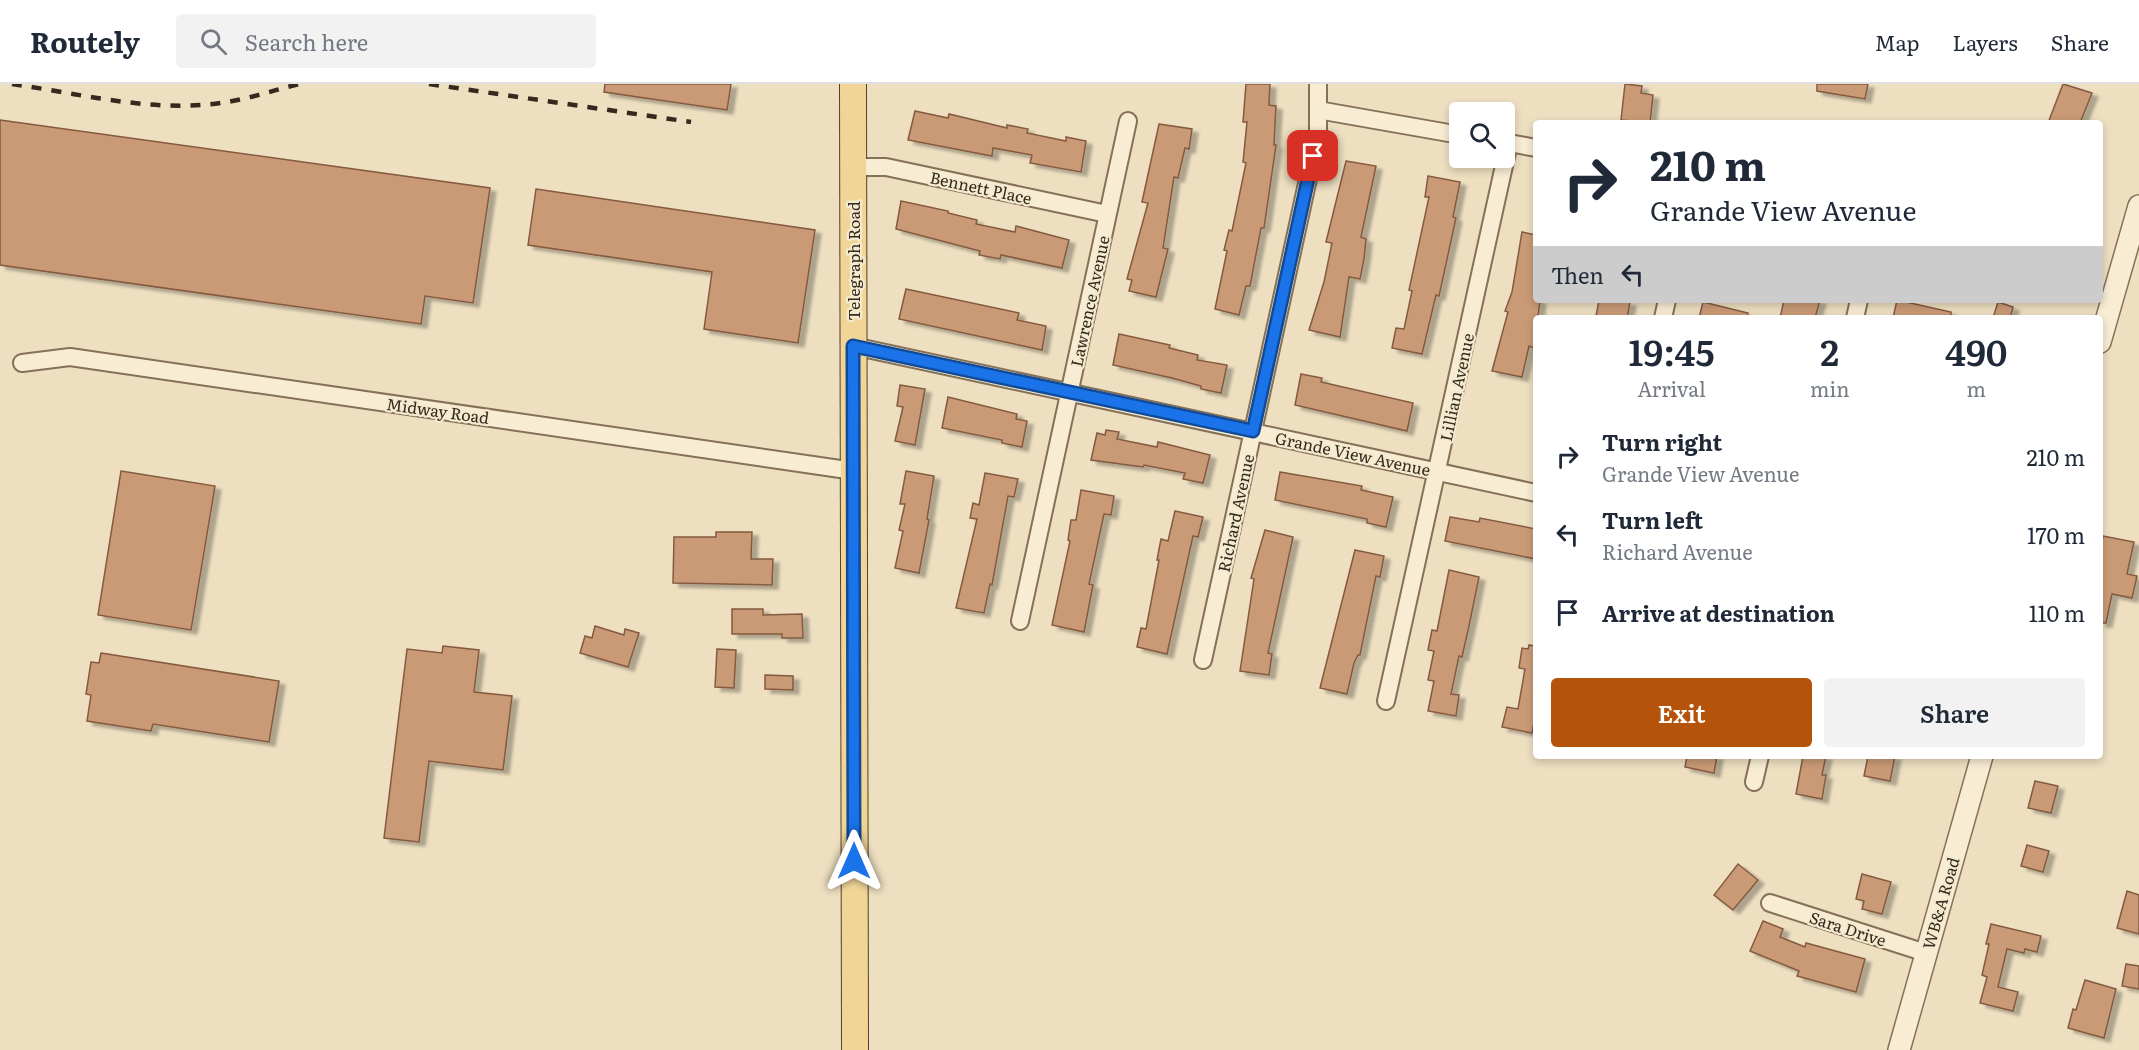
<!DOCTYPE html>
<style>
body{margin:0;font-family:Literata,serif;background:#f2f2f3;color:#1f2937;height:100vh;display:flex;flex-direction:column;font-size:22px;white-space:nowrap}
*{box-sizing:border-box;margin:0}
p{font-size:20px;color:#747a83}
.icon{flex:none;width:33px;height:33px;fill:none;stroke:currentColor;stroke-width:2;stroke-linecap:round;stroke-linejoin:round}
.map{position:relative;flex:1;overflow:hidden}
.sheet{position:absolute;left:1533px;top:231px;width:570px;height:444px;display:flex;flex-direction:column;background:#fff;border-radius:6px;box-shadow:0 3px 9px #0003}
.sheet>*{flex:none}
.hud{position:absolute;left:1533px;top:36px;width:570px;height:183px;border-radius:6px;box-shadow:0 3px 9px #0003;background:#fff;color:#1f2937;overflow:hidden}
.fabs{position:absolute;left:1449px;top:18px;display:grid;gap:12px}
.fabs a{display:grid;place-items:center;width:66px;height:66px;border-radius:6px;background:#fff;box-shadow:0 3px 9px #0003;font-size:30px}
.pin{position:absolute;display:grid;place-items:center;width:51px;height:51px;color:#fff;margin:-26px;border-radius:12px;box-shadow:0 3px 9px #0006}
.me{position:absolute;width:66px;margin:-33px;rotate:0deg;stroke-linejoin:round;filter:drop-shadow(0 0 4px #0008)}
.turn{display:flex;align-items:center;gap:21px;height:126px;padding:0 18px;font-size:27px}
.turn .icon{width:78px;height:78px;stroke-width:2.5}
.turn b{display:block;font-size:42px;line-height:51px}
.then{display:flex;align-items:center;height:57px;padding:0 18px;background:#0003;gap:12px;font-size:22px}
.eta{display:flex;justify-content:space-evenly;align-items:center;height:102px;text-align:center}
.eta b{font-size:36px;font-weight:600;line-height:42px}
.cta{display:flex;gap:12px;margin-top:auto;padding:12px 18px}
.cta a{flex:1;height:69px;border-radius:6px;background:#b45309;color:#fff;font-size:24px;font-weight:600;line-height:69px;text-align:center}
.cta a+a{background:#f2f2f3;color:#1f2937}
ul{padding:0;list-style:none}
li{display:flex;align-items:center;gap:18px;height:78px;padding:0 18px}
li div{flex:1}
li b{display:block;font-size:22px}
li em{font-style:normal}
header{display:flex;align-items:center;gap:36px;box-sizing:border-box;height:84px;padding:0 30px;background:#fff;border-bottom:2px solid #e0e1e3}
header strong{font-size:28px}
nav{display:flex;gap:33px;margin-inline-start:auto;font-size:21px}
.search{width:420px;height:54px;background:#f2f2f3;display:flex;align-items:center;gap:15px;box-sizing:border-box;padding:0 21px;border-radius:6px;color:#747a83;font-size:22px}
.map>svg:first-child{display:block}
</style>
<header>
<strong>Routely</strong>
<div class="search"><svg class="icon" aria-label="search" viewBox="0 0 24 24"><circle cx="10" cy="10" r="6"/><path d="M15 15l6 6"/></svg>Search here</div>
<nav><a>Map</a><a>Layers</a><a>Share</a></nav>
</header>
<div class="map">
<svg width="2139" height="966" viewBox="0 0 2139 966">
<defs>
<filter id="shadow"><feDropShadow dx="6" dy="4" stdDeviation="1.5" flood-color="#0004"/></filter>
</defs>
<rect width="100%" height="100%" fill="#eddfc0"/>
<!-- building -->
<g fill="#ca9a76" stroke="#845a3f" stroke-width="1.5" filter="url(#shadow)">
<polygon points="605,0 731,0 727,26 604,8"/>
<polygon points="1246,0 1270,0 1269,21 1276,22 1274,61 1276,61 1264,144 1261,144 1250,202 1246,202 1239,231 1215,225 1227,167 1224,166 1229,146 1232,147 1246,79 1243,78 1247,38 1243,38"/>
<polygon points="1625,0 1642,2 1641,9 1653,11 1650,39 1621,36"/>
<polygon points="1817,0 1868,0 1865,15 1817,7"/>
<polygon points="2063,0 2092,9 2080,39 2048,39"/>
<polygon points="915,27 948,34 949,30 1007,44 1007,41 1028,45 1027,49 1066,57 1066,53 1086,57 1081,88 1030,79 1032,71 993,64 992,72 908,56"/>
<polygon points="0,36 490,104 473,219 425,212 421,240 0,181"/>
<polygon points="1159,40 1192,45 1189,65 1185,64 1178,94 1174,93 1163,164 1168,165 1156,213 1129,207 1132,196 1127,195 1148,119 1142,118"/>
<polygon points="1346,77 1376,82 1361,153 1366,155 1364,175 1360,195 1349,193 1340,253 1309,246 1324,198 1332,159 1326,158"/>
<polygon points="1428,92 1460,98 1453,133 1456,134 1439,212 1436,211 1422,270 1392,264 1396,244 1404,245 1412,207 1409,206 1429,113 1425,113"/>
<polygon points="536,105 815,146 798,259 704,245 712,188 528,161"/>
<polygon points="901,117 948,127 948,129 977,136 976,140 1015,148 1016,142 1069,156 1062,184 1001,171 1000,175 979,171 980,167 896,145"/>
<polygon points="1522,148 1536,151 1536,216 1540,216 1534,264 1529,262 1522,293 1492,287 1508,228 1505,227 1512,208"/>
<polygon points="906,205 1019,229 1017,236 1046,242 1042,266 899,235"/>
<polygon points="1599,216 1630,218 1627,234 1596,232"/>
<polygon points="1784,216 1820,216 1815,234 1780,234"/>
<polygon points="1897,216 1951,228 1951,234 1893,234"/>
<polygon points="1703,218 1748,229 1747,234 1699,234"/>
<polygon points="1998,218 2013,223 2010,234 1993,234"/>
<polygon points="1119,250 1170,261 1169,264 1198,271 1197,276 1227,281 1221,309 1201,305 1201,302 1172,294 1113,281"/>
<polygon points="1301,290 1322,294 1321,298 1413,319 1407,347 1295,321"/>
<polygon points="900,301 925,305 915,361 895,357 903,323 897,322"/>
<polygon points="948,313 1017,330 1016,335 1027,337 1022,363 1002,359 1002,356 942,344"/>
<polygon points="1106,346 1119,348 1117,355 1157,363 1158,358 1210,371 1203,399 1183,395 1185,389 1144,381 1143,383 1091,376 1097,349 1105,351"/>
<polygon points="121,387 215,402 191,546 98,531"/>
<polygon points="906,387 934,392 927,435 929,436 919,489 895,484 903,447 899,446 905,420 900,420"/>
<polygon points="1280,388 1362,402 1361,406 1393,413 1386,443 1367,439 1367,435 1275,416"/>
<polygon points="985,389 1018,395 1014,413 1008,412 992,501 990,500 984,529 956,524 977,435 970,434 973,419 979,421"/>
<polygon points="1081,406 1114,412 1111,431 1104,430 1089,500 1093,501 1084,548 1052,541 1070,457 1068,456 1071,436 1076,436"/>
<polygon points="1175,427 1203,433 1198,453 1193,452 1167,570 1137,563 1141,544 1146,545 1159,476 1157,476 1161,455 1168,457"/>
<polygon points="1450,433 1479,438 1480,434 1536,445 1536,475 1445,457"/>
<polygon points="1265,446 1293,453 1268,569 1272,570 1269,591 1240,587 1254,495 1251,494"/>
<polygon points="716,448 752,448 751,475 773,475 772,501 673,499 674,453 716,453"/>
<polygon points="2103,452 2134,458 2127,490 2137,492 2132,514 2112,510 2106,539 2100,539 2100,466"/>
<polygon points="1355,466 1384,472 1380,493 1376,492 1360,571 1358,571 1354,579 1347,610 1320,604"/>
<polygon points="1449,486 1479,493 1469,542 1462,573 1459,572 1451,610 1459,611 1456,632 1428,627 1434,597 1428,596 1434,567 1428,566 1432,546 1437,547"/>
<polygon points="732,525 763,525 763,531 802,530 803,554 782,554 782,550 732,550"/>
<polygon points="595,542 624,551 625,545 639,549 628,583 580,569 585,552 592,554"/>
<polygon points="1529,561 1536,562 1536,628 1532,649 1502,643 1507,623 1518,625 1525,585 1519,584 1522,564 1528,565"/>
<polygon points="443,562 479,566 474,608 512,612 503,686 429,677 419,758 384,754 407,565 442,569"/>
<polygon points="717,565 736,566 734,604 715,603"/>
<polygon points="101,569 279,597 269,658 153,640 151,647 87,637 91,611 86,610 91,578 99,579"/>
<polygon points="765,591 793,592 793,606 765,605"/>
<polygon points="1687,672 1717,672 1714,689 1685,683"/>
<polygon points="1803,672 1826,672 1822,691 1826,691 1822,715 1796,710"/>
<polygon points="1868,672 1895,672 1890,697 1864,692"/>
<polygon points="2035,697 2058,702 2051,729 2028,724"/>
<polygon points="2027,761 2049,767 2043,788 2021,782"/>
<polygon points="1738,780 1758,796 1733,826 1714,811"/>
<polygon points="1862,790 1891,798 1882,830 1862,825 1864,817 1856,815"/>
<polygon points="2127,807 2139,811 2139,850 2117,844"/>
<polygon points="1763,837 1783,845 1780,853 1805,863 1806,859 1865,875 1856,908 1797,892 1799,887 1750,867"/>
<polygon points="1991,840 2041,852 2037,868 2025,865 2024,869 2007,865 1998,903 2018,908 2013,927 1980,919 1987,893 1982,891 1989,860 1986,860"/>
<polygon points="2126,880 2139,882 2139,905 2122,902"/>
<polygon points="2085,896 2116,905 2104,954 2068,944 2073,925 2076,926"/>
</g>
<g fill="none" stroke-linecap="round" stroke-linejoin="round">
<!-- minor casing -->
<g stroke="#857058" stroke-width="20">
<g id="minor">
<polyline points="1318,26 1460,51"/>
<polyline points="1504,58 1536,64"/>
<polyline points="853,83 886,83 1107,130"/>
<polyline points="1663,234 1667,216"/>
<polyline points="1855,234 1859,216"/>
<polyline points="853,262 1536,409"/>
<polyline points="22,279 70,273 854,387"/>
<polyline points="1020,537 1128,37"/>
<polyline points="1203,576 1318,49 1318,0"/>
<polyline points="1386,617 1509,59"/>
<polyline points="1754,698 1760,672"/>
<polyline points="1770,819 1926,869"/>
</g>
</g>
<!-- tertiary casing -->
<g stroke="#857058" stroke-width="24">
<g id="tertiary">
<polyline points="2100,258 2139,122"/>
<polyline points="1899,966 1982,672"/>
</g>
</g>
<!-- primary casing -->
<g stroke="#533f2d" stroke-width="28">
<polyline id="primary" points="853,0 855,966"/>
</g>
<!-- minor -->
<use href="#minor" stroke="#f8edd3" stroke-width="16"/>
<!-- tertiary -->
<use href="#tertiary" stroke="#f8edd3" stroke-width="21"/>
<!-- primary -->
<use href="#primary" stroke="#f0d597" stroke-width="26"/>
<!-- rail -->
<g stroke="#35281c" stroke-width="4.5" stroke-dasharray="10 10" stroke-linecap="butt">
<path d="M 12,0 C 82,10 157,30 227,18 C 251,14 275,6 299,0"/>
<polyline points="429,0 691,38"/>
</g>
</g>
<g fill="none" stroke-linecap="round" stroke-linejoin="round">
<!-- route casing -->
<g stroke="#114b97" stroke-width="15">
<polyline id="route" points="854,777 853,262 1253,347 1313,72"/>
</g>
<!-- route -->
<use href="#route" stroke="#1a73e8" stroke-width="10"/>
</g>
<g text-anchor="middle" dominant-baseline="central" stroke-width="4.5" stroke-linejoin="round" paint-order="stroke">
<!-- street labels -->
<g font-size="16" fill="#35281c" stroke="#f4eacf">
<text transform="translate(981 103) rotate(12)">Bennett Place</text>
<text transform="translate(853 177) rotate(-90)">Telegraph Road</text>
<text transform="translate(1089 217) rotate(-78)">Lawrence Avenue</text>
<text transform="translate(1456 303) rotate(-78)">Lillian Avenue</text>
<text transform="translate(438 326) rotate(8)">Midway Road</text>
<text transform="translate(1353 369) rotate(12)">Grande View Avenue</text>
<text transform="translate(1235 429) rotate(-78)">Richard Avenue</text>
<text transform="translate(1940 819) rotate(-74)">WB&amp;A Road</text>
<text transform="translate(1848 844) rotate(18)">Sara Drive</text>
</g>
</g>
</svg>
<div class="fabs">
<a><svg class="icon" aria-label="search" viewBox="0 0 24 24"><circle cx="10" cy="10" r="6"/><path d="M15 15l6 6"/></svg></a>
</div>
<div class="pin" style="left:1313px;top:72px;background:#d93025"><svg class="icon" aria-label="arrive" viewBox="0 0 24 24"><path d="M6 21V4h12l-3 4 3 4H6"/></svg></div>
<svg class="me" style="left:854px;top:777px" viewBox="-20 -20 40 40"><path d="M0-17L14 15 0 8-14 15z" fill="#1a73e8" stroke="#fff" stroke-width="4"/></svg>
<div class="hud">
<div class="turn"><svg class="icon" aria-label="right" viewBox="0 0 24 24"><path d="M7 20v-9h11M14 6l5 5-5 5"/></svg><div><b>210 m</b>Grande View Avenue</div></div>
<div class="then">Then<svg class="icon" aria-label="left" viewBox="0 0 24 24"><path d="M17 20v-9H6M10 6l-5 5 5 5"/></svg></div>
</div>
<section class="sheet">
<div class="eta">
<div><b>19:45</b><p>Arrival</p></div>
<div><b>2</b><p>min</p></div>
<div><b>490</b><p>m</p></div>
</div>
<ul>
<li><svg class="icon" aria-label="right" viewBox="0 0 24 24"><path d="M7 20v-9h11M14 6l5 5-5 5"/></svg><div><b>Turn right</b><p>Grande View Avenue</p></div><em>210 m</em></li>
<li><svg class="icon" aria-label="left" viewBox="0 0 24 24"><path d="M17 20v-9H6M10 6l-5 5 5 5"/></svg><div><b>Turn left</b><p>Richard Avenue</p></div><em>170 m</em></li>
<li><svg class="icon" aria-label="arrive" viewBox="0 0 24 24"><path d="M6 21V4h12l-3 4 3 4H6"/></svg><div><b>Arrive at destination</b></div><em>110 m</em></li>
</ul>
<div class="cta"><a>Exit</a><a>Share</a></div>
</section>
</div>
